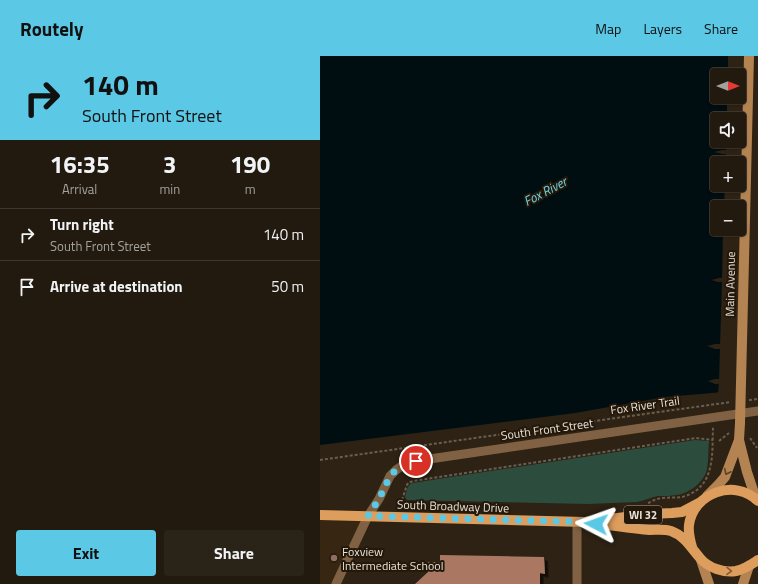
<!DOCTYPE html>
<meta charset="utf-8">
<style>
body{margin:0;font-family:"Titillium Web",sans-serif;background:#2a2317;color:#f1f3f6;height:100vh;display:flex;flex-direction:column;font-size:15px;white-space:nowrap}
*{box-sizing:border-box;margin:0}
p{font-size:13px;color:#a2a19e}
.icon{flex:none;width:22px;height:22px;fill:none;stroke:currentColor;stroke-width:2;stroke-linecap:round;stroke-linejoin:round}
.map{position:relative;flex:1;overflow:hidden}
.details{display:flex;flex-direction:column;background:#221a0e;width:320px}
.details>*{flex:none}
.guide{background:#5bc8e6;color:#111;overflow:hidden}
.needle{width:26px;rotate:90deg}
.controls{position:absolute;left:390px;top:12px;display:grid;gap:8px}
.controls a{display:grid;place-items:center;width:36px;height:36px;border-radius:4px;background:#221a0e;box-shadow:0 1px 3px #0004,0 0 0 1px #3f382e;font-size:20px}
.pin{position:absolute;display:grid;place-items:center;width:34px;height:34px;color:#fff;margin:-17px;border:2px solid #fff;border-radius:50%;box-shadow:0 1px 4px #0007}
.me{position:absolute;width:44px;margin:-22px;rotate:274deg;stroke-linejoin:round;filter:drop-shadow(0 0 3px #0008)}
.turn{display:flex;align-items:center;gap:14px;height:84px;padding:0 16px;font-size:18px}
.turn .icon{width:52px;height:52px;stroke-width:2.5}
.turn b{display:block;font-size:28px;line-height:34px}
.eta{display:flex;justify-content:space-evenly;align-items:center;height:68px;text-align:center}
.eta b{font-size:24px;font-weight:700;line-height:28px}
.button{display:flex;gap:8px;margin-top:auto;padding:8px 16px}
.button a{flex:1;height:46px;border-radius:4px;background:#5bc8e6;color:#111;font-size:16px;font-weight:700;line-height:46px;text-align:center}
.button a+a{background:#2a2317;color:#f1f3f6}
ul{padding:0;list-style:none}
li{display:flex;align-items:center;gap:12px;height:52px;padding:0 16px;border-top:1px solid #3f382e}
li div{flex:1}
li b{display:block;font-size:15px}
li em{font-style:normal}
header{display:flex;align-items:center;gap:24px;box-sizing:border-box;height:56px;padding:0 20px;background:#5bc8e6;color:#111}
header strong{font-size:19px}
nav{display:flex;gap:22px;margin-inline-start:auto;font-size:14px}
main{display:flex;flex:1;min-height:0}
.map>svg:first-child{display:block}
</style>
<header>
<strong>Routely</strong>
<nav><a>Map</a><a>Layers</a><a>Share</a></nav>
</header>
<main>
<section class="details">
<div class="guide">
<div class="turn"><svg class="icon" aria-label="right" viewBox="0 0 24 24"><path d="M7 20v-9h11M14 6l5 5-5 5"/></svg><div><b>140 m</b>South Front Street</div></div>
</div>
<div class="eta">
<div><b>16:35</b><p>Arrival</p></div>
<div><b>3</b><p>min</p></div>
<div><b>190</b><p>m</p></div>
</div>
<ul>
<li><svg class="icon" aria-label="right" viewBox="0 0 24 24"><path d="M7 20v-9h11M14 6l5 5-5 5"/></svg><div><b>Turn right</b><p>South Front Street</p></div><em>140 m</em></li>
<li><svg class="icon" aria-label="arrive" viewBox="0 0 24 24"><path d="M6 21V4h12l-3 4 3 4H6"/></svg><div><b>Arrive at destination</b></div><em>50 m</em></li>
</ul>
<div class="button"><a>Exit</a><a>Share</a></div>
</section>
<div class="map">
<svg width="438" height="528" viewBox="0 0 438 528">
<defs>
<filter id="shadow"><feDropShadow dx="3.5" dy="3.5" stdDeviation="0" flood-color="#0009"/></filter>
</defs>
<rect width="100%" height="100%" fill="#2d2213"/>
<!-- built -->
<polygon fill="#372712" points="0,459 48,460 16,528 0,528"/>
<!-- green -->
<path fill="#2c4d3e" d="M 375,384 L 389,385 C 388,395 389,407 386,417 C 381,428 369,437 357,439 C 351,440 344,440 338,440 C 331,441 324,445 317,446 L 268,448 L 87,444 L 85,441 C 87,435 87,429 92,427 Z"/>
<!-- water -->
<path fill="#000d11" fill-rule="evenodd" d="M 0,0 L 438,0 L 419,19 L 397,19 L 397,25 L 396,25 L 397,26 L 397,41 L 419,41 L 438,94 L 402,94 L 394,96 L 402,98 L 438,99 L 419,151 L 397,151 L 397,165 L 392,166 L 397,168 L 397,173 L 419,173 L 438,222 L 399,222 L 391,224 L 398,226 L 438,227 L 438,288 L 395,288 L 387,290 L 395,293 L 438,294 L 438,323 L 395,323 L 388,325 L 395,328 L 438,328 L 438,333 L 345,341 L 255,357 L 0,389 ZM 397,63 L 419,63 L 419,85 L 397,85 ZM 397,107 L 419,107 L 419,129 L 397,129 Z"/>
<!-- pier -->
<g fill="#2d2213">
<polygon points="408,0 438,0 438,26 419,26 419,19 408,19"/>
<polygon points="419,27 438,28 438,96 406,96 406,85 419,85 419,63 407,63 407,41 419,41"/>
<polygon points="406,96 438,97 438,166 419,166 419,151 404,151 405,129 419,129 419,107 405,107"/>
<polygon points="419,167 438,167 438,224 402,224 403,173 419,173"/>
<polygon points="402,224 438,225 438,290 400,290"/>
<polygon points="400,291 438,292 438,325 399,325"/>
<polygon points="399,326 438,326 438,335 398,338"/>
</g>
<!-- building -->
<polygon fill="#aa7764" filter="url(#shadow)" points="120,499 224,501 225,518 220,517 220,528 95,528 108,516 108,506 120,506"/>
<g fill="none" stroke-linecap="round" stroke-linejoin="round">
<!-- path -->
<g stroke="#685e51" stroke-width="2" stroke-dasharray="3 2" stroke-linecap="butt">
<polyline points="429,344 438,343"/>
<polyline points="430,382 437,392"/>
<polyline points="399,385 409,377"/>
<polyline points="0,404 289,363 411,346"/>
<polyline points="82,444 87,429 88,427 93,425 376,382 393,384"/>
<path d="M 328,447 C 331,446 334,444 337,443 C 345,441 354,442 362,441 C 396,432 392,398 393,371"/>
</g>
<!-- minor -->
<g stroke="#806143" stroke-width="9">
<polyline points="16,528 48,460 59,443 70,420 76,414 83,409 96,405 130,400 438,355"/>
<polyline points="257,528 257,466"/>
</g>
<!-- secondary -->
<g stroke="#b48352" stroke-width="10">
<polyline points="420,367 419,384 427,416 436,443"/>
<polyline points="387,440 398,429 405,421 419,384"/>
<polyline points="381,504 389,528"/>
<polyline points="423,528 429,510"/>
</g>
<!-- primary -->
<g stroke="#dd9d5d" stroke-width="10">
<polyline points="0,459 265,466 330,458 352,457 362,456 379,447"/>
<path d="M 281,468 C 297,470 314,473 330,474 C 337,474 344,473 351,475 C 365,480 371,492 380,502 C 388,512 404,517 416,515 C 425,513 432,508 438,504"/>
<path d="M 372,491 C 370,484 368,477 369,469 C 373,437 415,422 438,445"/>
</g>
<!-- secondary-bridge -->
<polyline stroke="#b48352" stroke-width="10" points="420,367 429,0"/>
</g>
<!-- one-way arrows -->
<defs><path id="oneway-chevron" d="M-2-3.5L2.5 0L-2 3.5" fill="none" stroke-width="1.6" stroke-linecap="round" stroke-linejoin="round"/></defs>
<use stroke="#5d4326" href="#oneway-chevron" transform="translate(407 416) rotate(116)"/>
<use stroke="#805a33" href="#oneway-chevron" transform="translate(409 515) rotate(1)"/>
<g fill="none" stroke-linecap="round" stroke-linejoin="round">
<!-- route -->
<polyline stroke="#5bc8e6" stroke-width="7" stroke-dasharray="0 12.6" points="96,405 83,409 76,414 70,420 59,443 48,460 265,466 276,468"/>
</g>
<!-- markers -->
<circle fill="#8d6e63" stroke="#231809" stroke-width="1.5" cx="14" cy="502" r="4"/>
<g text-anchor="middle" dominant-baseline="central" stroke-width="4" stroke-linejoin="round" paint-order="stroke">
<!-- shield labels -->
<rect fill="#231809" stroke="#aea599" stroke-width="1" x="304" y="450" width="38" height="18" rx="3"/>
<g font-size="11" font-weight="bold" fill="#e9e1d7">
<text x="323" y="459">WI 32</text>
</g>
<!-- street labels -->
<g font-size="12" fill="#e9e1d7" stroke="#231809">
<text transform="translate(410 228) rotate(-89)">Main Avenue</text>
<text transform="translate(325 349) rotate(-8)">Fox River Trail</text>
<text transform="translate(227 373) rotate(-8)">South Front Street</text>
<text transform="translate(133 450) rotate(2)">South Broadway Drive</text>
</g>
<!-- poi labels -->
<g font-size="12" fill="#e9e1d7" stroke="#231809" text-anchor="start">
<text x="22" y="495">Foxview<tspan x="22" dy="14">Intermediate School</tspan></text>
</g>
<!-- water labels -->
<g font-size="13" font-style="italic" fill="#6ed7ea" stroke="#231809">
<text transform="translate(225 135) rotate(-28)">Fox River</text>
</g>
</g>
</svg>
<div class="controls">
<a><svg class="needle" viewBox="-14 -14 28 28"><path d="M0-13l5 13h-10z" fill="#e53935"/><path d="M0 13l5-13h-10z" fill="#a2a19e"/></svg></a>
<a><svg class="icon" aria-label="sound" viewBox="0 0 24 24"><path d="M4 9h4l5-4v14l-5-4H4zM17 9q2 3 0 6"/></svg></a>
<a>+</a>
<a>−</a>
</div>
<div class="pin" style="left:96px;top:405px;background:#d93025"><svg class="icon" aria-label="arrive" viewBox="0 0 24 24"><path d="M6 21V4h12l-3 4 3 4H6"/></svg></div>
<svg class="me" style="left:276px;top:468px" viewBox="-20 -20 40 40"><path d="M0-17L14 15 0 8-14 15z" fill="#5bc8e6" stroke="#fff" stroke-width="4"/></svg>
</div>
</main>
